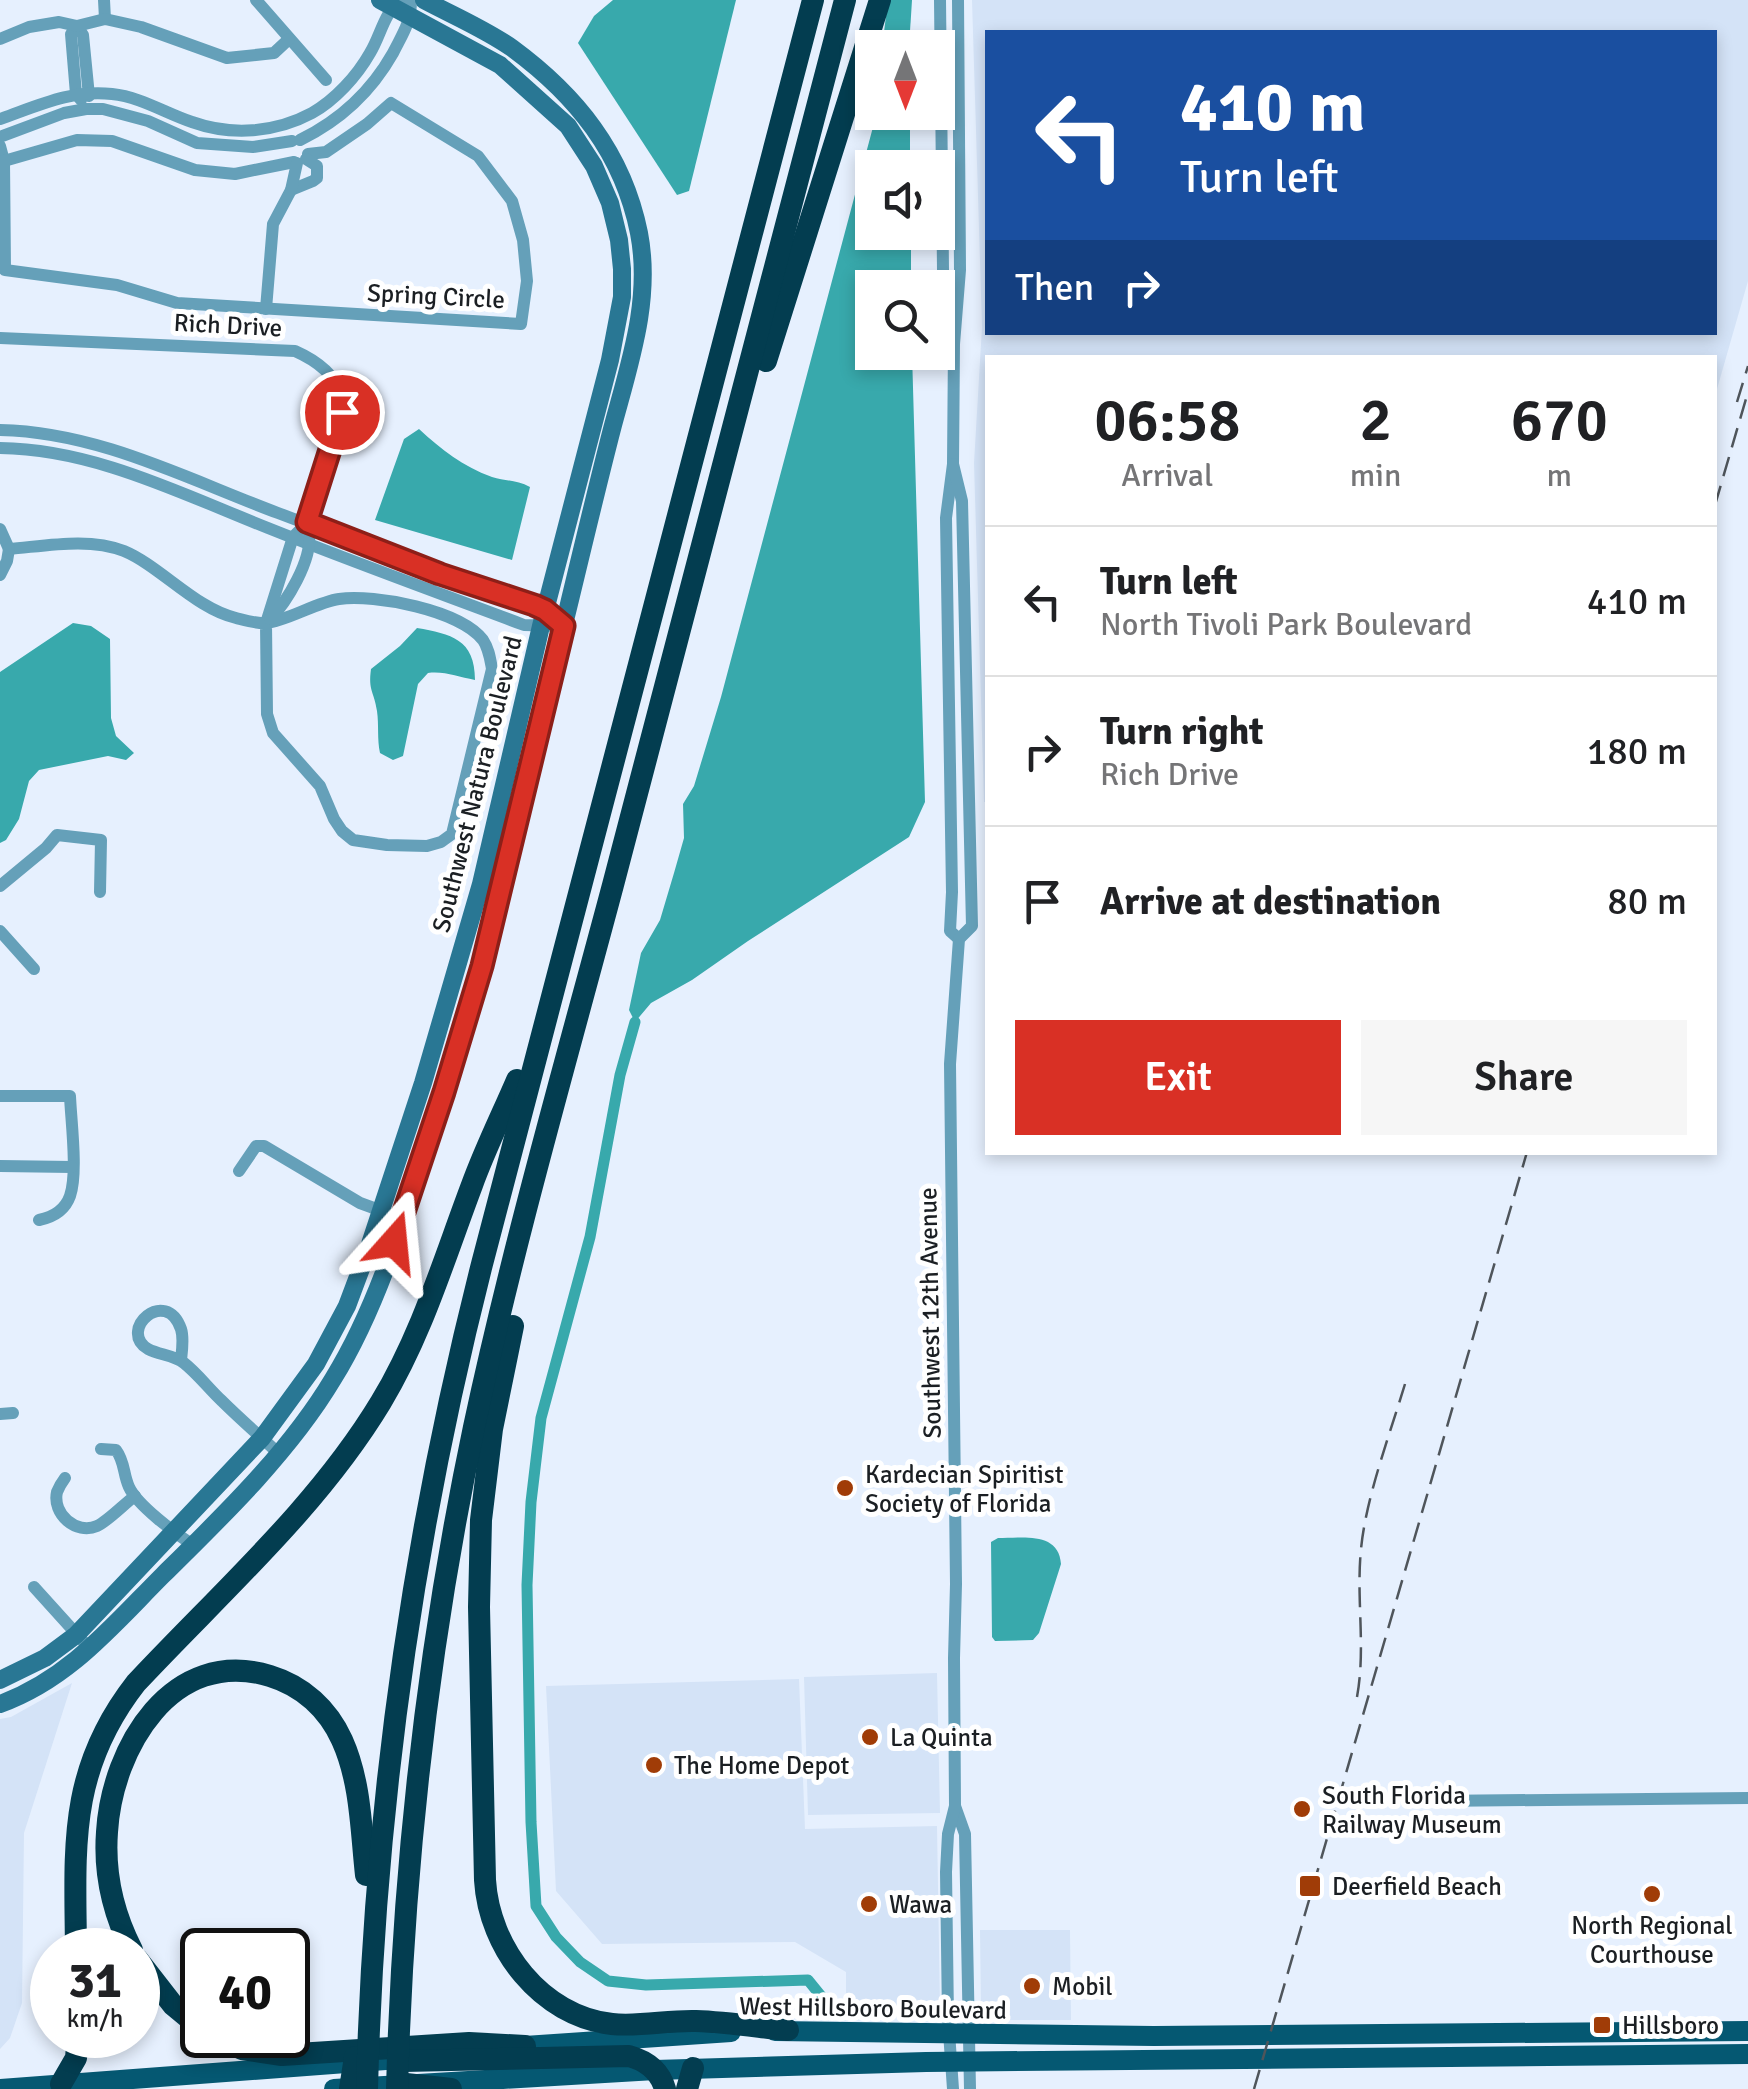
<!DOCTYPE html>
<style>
body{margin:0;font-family:Signika,sans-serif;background:#f6f6f6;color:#202124;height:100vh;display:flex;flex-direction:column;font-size:38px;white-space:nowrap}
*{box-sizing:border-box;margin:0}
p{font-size:32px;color:#757577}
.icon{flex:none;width:55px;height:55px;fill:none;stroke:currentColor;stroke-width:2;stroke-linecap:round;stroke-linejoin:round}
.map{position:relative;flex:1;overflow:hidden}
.side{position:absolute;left:985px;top:355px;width:732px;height:800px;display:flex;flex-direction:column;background:#fff;border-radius:0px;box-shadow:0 5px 15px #0003}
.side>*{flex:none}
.hud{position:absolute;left:985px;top:30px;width:732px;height:305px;border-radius:0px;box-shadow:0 5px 15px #0003;background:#1a4fa0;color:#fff;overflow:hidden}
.needle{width:65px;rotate:180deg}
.fabs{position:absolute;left:855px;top:30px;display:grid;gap:20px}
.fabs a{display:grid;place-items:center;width:100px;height:100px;border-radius:0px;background:#fff;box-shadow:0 5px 15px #0003;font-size:50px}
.speed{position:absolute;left:30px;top:1928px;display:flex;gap:20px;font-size:50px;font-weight:700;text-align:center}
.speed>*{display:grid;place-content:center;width:130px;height:130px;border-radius:50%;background:#fff;box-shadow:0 5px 15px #0003;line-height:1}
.speed small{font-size:25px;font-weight:400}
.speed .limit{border:5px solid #111;border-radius:15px;background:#fff;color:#111}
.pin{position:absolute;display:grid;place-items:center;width:85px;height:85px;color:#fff;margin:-42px;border:5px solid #fff;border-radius:50%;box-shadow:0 2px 10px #0007}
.me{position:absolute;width:110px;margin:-55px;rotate:18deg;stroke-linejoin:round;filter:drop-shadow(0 0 8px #0008)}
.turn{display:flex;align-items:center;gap:35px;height:210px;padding:0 30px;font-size:45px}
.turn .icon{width:130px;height:130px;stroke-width:2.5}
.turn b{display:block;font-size:70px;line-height:85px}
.then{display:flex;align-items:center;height:95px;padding:0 30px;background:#0003;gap:20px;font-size:38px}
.eta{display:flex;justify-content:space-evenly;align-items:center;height:170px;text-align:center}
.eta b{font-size:60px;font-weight:600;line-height:70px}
.action{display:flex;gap:20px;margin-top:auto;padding:20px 30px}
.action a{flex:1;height:115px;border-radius:0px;background:#d93025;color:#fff;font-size:40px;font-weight:600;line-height:115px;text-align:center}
.action a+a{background:#f6f6f6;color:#202124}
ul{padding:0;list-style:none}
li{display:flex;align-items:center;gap:30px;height:150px;padding:0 30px;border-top:2px solid #e0e0e0}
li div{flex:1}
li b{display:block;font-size:38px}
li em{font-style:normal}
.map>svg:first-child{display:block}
</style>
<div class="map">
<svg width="1748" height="2089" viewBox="0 0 1748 2089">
<rect width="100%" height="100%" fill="#e6f0fe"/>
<!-- built -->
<g fill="#d4e3f7" fill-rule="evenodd">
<path d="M 972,0 L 1748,0 L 1748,281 L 1715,396 L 1715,358 L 988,358 L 988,802 L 984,802 L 974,463 L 982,327 ZM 988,32 L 1715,32 L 1715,332 L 988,332 Z"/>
<polygon points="937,1673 940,1813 808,1815 804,1677"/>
<polygon points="799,1679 805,1829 937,1826 940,2008 846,2006 846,1972 795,1942 602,1944 556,1891 546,1686"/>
<polygon points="72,1683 24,1833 22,2003 10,2038 0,2049 0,1719 11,1717"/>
<polygon points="980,1930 1070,1930 1071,2020 988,2020 981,2012"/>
</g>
<!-- water -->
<g fill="#38a9ac">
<polygon points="613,0 736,0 689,191 677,195 578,43 594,16"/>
<polygon points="888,0 912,0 909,47 882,48"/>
<polygon points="877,112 910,113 910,167 872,168 872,232 911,233 911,287 872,288 872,352 912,353 925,802 909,837 748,941 692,980 651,1003 635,1022 629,1010 641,953 660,920 674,873 684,838 683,804 694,786 721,697"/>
<path d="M 419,429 C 442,450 462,466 492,477 C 505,481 517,480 530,487 L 512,560 L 375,520 L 404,439 Z"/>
<polygon points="73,623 91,626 110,639 111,718 116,736 134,753 126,760 108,756 39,770 29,781 19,819 6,840 0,843 0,672"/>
<path d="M 417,628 C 451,634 475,639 475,680 C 458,677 445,671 428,673 L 418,684 L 403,756 L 393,760 L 380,753 C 377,739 379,725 377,711 C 374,691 368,691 371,669 L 400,646 Z"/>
<path d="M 998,1538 C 1022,1538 1059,1531 1061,1564 L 1039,1633 L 1033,1640 L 995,1641 L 992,1637 L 991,1542 Z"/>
</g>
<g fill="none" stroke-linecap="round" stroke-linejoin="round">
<!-- canal -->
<polyline stroke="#38a9ac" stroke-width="11" points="635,1022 620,1075 590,1237 541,1418 531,1502 527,1585 531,1822 536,1906 556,1937 580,1962 608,1981 646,1985 808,1980 821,1996"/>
<!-- street -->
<g stroke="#65a0b9" stroke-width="12">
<polyline points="104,0 105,19"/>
<polyline points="256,0 326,80"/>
<polyline points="940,0 943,270 950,322"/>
<polyline points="958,0 960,270 954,344 953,464 946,518 952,892 950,931 959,939"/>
<polyline points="77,26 71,34 76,94 81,100"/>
<polyline points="77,26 83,35 89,96"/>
<polyline points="0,39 29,27 59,22 77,26 105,19 141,27 227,58 274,53 289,39"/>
<path d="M 0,119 C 37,106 72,89 112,94 C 141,97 165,113 192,122 C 231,136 275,133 312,113 C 335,100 357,76 370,53 C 381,35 384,12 401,0"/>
<polyline points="0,137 64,113 86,109 103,109 148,121 197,143 253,147 292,141"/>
<path d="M 300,140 C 341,120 371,92 393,53 C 403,33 411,23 411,0"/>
<polyline points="0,146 4,161"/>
<polyline points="294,162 235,174 195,170 112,141 77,140 4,161 5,270 117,285 177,303 521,324 527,281 523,240 512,201 478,156 391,103 367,124 326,152 308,154"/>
<polyline points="291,190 313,181 317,178 317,166 306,159"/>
<polyline points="266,309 273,224 291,190 297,163"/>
<path d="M 0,338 L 295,351 C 313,359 334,373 341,394 C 343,399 342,406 342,412 L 307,523 L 293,537 L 266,623 L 267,714 L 273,733 L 320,786 L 334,819 L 342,831 L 353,840 L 387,845 L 427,846 L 441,842 L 452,834 L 492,669 C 490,658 489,649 483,640 C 460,610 375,594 339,599 C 317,602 287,621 266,623 C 257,624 244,620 236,618 C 196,609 160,566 124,551 C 89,537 45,546 9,549"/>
<path d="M 0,430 C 99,432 187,479 278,513 C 331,533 383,553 436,573 C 465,583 529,597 551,615"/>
<path d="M 0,448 C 94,449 182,494 268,528 C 353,562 439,593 524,625 L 564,626"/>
<polyline points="0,529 9,549"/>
<polyline points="0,575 7,561 9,549"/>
<path d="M 270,619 C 287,602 312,560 309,535"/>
<polyline points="0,886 46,848 57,835 101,840 100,892"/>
<polyline points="0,931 34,969"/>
<path d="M 0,1096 L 70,1096 C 71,1121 78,1173 70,1196 C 65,1210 54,1217 39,1220"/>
<polyline points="0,1166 72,1167"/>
<polyline points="239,1171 256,1146 264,1146 360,1203 401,1218"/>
<path d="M 181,1360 C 182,1351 184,1338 181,1329 C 166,1286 117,1330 148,1349 C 159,1355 174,1355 184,1363 C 198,1374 209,1389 222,1401 C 240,1419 260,1436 279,1454"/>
<polyline points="0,1414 13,1413"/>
<path d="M 101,1449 L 116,1450 C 125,1462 123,1474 129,1487 C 137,1505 176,1534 193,1545"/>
<path d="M 65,1478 C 62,1482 59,1487 57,1492 C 52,1514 76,1535 97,1526 C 108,1521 124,1504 135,1496"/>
<polyline points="34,1587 90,1649"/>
<polyline points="1433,1801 1748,1798"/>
<polyline points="955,1806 965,1834 970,2089"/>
<polyline points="953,2089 948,2018 946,1872 948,1834 955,1806 954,1658 956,1584 950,1064 959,939 972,926 962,501 953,464"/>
</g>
<!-- secondary -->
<g stroke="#297794" stroke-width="18">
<polyline points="0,1680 45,1658 76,1635 262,1438 316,1364 347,1306 368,1250 423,1083 481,884 541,626 610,360 622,297 622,269 619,240 610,203 594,166 568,126 500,65 380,0"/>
<path d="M 0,1704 C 69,1679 112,1626 163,1575 C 223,1516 290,1451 333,1379 C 354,1345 371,1307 385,1270 C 397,1239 405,1206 416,1175 C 444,1093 471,1010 493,926 C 510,861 522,796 537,731 C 547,688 559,646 569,604 C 583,546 597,487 612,429 C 629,365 652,300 639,233 C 623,153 576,95 512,48 C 485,29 452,15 424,0"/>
</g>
<!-- primary -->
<g stroke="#055872" stroke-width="20">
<polyline points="775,2031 1154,2036 1748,2031"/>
<polyline points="510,2047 731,2032"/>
<polyline points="0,2089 412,2058"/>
<polyline points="334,2089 655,2070 926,2062 1748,2054"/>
</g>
<!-- highway -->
<g stroke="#033d50" stroke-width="22">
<polyline points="766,361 880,0"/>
<path d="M 513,1326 L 492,1429 L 481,1520 L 479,1607 L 485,1880 C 489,1948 541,2016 612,2024 C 640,2027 668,2020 696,2021 C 727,2022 758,2027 788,2030"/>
<path d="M 76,1950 C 75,1846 68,1770 136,1683 C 220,1593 317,1508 381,1402 C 422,1334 444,1259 472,1185 C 485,1149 502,1115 517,1080"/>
<path d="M 132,1950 C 113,1913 104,1873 107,1832 C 112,1748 172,1646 270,1676 C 303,1686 328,1709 342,1740 C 361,1782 361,1830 366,1875"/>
<polyline points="138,1960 173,2005 202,2029"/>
<polyline points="211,2035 242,2049 282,2055 469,2043 525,2046"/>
<path d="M 404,2061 L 629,2056 C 647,2061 660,2071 665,2089"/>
<polyline points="61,2084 76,2058 78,2035"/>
<polyline points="406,2084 451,2089"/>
<polyline points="350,2089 355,2057"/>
<path d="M 367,2089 C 374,1810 413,1535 482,1264 L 813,0"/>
<path d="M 397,2089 C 403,1866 428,1645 474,1427 C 513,1245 565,1065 613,885 C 691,590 768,295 845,0"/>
<polyline points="687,2089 693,2068"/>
</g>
<!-- rail -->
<g stroke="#4f555b" stroke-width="2.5" stroke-dasharray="20 10" stroke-linecap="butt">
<polyline points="1737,402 1748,366"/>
<polyline points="1715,505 1748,392"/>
<path d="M 1357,1697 C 1366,1648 1356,1599 1361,1549 C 1366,1497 1390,1434 1405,1384"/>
<polyline points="1254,2089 1527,1152"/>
</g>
</g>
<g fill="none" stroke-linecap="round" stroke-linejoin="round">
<!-- route casing -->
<g stroke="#8d1f18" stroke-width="25">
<polyline id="route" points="342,412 307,522 440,574 534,605 545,610 564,626 482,966 444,1092 394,1242"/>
</g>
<!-- route -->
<use href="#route" stroke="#d93025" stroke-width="18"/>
</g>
<!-- markers -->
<g fill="#a03c07" stroke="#fff" stroke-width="4">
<circle cx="845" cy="1488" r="10"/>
<circle cx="870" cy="1737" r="10"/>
<circle cx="654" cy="1765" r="10"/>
<circle cx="1302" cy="1809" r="10"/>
<rect x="1298" y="1874" width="24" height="24" rx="5"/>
<circle cx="1652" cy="1894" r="10"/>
<circle cx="869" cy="1904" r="10"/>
<circle cx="1032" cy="1986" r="10"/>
<rect x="1592" y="2015" width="20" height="20" rx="5"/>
</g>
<g text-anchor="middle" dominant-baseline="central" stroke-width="10" stroke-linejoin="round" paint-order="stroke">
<!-- street labels -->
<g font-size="25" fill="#1b1f23" stroke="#fff">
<text transform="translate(436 296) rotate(3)">Spring Circle</text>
<text transform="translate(228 325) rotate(3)">Rich Drive</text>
<text transform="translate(477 784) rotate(-76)">Southwest Natura Boulevard</text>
<text transform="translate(930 1313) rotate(-91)">Southwest 12th Avenue</text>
<text transform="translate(873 2008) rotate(1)">West Hillsboro Boulevard</text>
</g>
<!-- poi labels -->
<g font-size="25" fill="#1b1f23" stroke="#fff" text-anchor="start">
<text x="865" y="1474">Kardecian Spiritist<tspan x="865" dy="29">Society of Florida</tspan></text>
<text x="890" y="1737">La Quinta</text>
<text x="674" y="1765">The Home Depot</text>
<text x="1322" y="1795">South Florida<tspan x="1322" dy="29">Railway Museum</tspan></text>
<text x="1332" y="1886">Deerfield Beach</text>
<text x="889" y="1904">Wawa</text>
<text x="1652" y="1925" text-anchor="middle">North Regional<tspan x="1652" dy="29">Courthouse</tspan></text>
<text x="1052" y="1986">Mobil</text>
<text x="1622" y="2025">Hillsboro</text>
</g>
</g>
</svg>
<div class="fabs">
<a><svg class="needle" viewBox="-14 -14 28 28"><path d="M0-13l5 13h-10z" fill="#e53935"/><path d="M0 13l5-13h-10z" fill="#757577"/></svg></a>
<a><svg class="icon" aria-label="sound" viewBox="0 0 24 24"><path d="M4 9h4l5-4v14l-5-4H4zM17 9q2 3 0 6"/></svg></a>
<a><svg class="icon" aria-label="search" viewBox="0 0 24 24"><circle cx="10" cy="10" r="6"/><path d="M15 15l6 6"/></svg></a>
</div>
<div class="speed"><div>31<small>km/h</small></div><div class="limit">40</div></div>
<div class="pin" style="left:342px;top:412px;background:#d93025"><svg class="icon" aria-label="arrive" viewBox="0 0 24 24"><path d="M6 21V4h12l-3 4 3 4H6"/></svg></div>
<svg class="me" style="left:394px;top:1242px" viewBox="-20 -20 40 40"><path d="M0-17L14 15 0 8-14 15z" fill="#d93025" stroke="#fff" stroke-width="4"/></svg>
<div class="hud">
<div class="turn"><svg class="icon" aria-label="left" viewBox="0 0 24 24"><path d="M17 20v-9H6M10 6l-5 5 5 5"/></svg><div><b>410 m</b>Turn left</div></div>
<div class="then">Then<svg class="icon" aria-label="right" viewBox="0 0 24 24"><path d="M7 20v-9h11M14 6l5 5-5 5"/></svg></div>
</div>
<section class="side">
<div class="eta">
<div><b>06:58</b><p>Arrival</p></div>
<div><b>2</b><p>min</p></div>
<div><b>670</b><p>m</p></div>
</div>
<ul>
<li><svg class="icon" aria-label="left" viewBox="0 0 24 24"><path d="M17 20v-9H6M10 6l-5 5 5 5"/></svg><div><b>Turn left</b><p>North Tivoli Park Boulevard</p></div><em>410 m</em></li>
<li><svg class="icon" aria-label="right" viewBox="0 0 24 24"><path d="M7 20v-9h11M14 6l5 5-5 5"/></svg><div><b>Turn right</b><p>Rich Drive</p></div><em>180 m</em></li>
<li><svg class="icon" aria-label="arrive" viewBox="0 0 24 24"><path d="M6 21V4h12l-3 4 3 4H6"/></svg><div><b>Arrive at destination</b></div><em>80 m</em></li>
</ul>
<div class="action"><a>Exit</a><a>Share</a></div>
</section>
</div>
